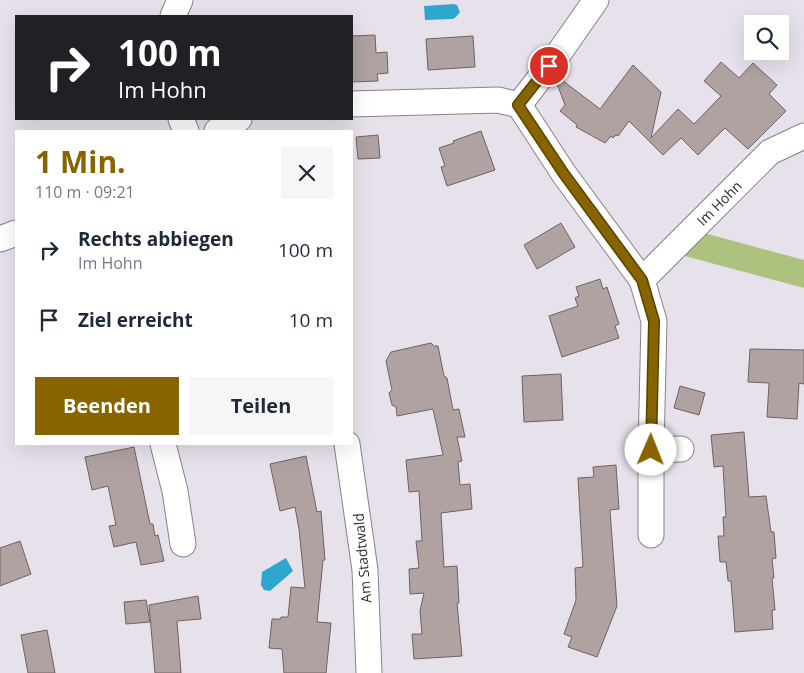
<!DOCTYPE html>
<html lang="de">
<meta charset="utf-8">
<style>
body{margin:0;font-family:"Open Sans",sans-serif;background:#f6f6f7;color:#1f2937;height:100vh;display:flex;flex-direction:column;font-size:19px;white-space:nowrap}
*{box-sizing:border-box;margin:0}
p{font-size:16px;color:#747a83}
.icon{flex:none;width:28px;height:28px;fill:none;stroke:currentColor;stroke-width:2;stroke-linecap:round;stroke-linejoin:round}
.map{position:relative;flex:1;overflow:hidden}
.panel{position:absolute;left:15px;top:130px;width:338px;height:315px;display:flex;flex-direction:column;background:#fff;border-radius:0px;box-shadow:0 5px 20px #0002}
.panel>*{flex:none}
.hud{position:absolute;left:15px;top:15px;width:338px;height:105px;border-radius:0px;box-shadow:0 5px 20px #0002;background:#202124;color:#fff;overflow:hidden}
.buttons{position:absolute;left:744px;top:15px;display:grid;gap:10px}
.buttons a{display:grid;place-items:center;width:45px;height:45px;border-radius:0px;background:#fff;box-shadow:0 5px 20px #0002;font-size:25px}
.pin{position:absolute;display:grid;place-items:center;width:42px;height:42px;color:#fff;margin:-21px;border:2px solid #fff;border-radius:50%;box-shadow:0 1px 5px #0007}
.me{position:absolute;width:55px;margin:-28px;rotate:1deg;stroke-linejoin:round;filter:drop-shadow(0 0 4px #0008)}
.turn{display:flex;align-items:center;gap:18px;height:105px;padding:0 20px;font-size:22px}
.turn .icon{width:65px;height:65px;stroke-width:2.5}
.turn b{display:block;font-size:35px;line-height:42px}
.round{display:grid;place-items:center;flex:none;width:52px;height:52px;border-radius:0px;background:#f6f6f7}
.overview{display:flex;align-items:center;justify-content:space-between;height:85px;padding:0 20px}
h1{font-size:30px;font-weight:700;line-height:38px;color:#886400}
.action{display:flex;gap:10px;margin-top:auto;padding:10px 20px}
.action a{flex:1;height:58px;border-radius:0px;background:#886400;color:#fff;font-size:20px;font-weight:700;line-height:58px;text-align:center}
.action a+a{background:#f6f6f7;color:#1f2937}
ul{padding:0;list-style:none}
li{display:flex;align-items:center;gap:15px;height:70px;padding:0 20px}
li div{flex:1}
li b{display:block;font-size:19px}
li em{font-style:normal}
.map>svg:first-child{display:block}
</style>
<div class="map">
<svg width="804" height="673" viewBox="0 0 804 673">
<rect width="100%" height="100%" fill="#e7e1ec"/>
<!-- green -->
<polygon fill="#adc27f" points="704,233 804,260 804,288 681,255"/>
<!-- water -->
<g fill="#2ea7cf">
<polygon points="454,4 457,5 460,12 456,17 453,19 425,20 424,6"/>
<polygon points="286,558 293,571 270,591 264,590 261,585 262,572"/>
</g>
<!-- building -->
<g fill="#afa2a1" stroke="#6e6362">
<polygon points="375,35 376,53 387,52 388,73 377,74 378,81 351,82 351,36"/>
<polygon points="473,36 475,67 428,70 426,39"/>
<polygon points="721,62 739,78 753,63 777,85 769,94 786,111 748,149 725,128 698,155 681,138 663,155 629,121 618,136 616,135 613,138 611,136 605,143 576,127 577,125 560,111 565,105 556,81 558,77 600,109 633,65 661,92 651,138 678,109 694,124 721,96 704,81"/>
<polygon points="481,131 495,170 447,186 441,167 445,166 439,148 454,143 453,141"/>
<polygon points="378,135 380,158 358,159 356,137"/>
<polygon points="561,223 575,247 537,269 524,245"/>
<polygon points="600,279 603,289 607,287 619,324 615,326 619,338 562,357 549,316 578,306 575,298 579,296 576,287"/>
<polygon points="431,343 434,346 438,346 444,376 447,378 453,410 459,409 465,437 457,437 462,461 458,462 460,485 470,484 472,509 441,513 444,567 457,566 459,603 457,603 462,656 414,659 412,634 422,634 420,611 424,593 410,594 409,569 419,568 416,541 422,541 419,491 409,492 406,460 443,455 433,409 397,416 396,407 392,405 389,393 392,390 386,361 391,352"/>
<polygon points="750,349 804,350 804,384 799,383 797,419 767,417 769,383 748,382"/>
<polygon points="561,374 563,420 524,422 522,376"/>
<polygon points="680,386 705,393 699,415 674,408"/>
<polygon points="744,432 749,497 766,496 771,532 774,532 776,558 772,559 774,578 772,578 775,610 772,610 773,629 735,632 731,581 728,581 726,562 720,562 718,536 724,536 723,517 726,517 723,466 714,467 711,435"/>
<polygon points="134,447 150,524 153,524 155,536 158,535 164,561 141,565 136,542 114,547 109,526 116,525 108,486 92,490 85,457"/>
<polygon points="306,456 317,512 321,511 325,560 323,560 317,622 331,623 326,673 284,673 282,649 269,648 272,619 281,619 281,617 288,617 291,587 305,588 299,529 295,507 280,511 270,464"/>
<polygon points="616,465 619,509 610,510 617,606 597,657 568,647 572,637 564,634 576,600 575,568 583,567 578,478 594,477 593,467"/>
<polygon points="20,541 31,574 0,586 0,548"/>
<polygon points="198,596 201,619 177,621 181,673 155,673 149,605"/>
<polygon points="146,600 150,622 126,624 124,602"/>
<polygon points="47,630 55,673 28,673 21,635"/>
</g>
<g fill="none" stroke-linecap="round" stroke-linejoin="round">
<!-- street casing -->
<g stroke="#87828b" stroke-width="27">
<g id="street">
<polyline points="173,16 180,0"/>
<polyline points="351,104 498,100 519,105 564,174 642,280 654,321 651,450 681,449"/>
<polyline points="519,105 559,53 596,0"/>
<polyline points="181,119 186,131"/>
<polyline points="217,131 239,119"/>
<polyline points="0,239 16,233"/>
<polyline points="642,280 770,152 804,136"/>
<polyline points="163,444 175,491 183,544"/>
<polyline points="347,444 365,570 369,673"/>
<polyline points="651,535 651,450"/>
</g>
</g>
<!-- street -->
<use href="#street" stroke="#fff" stroke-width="25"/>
</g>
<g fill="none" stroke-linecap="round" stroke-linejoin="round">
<!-- route casing -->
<g stroke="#584100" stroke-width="12">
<polyline id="route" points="549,66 518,105 564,174 642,280 654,321 651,450"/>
</g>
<!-- route -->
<use href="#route" stroke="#886400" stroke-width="9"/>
</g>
<g text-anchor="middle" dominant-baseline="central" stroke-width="4.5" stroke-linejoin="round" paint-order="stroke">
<!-- street labels -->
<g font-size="14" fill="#302e32" stroke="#fff">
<text transform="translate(719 203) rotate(-45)">Im Hohn</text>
<text transform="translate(362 558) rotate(-95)">Am Stadtwald</text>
</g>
</g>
</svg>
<div class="buttons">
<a><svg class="icon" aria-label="search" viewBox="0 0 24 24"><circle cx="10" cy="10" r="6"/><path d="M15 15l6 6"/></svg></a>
</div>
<div class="pin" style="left:549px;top:66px;background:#d93025"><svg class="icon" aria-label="arrive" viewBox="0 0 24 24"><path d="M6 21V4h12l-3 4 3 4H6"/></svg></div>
<svg class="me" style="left:651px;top:450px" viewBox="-20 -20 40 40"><circle r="19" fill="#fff"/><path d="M0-13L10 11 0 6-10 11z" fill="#886400"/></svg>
<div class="hud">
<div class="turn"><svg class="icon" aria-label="right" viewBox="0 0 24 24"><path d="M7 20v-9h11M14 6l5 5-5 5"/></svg><div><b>100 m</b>Im Hohn</div></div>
</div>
<section class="panel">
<div class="overview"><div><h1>1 Min.</h1><p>110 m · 09:21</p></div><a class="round"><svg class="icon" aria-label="close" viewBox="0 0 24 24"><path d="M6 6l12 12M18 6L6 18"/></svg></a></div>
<ul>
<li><svg class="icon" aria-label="right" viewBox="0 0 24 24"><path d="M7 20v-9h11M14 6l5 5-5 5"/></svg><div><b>Rechts abbiegen</b><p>Im Hohn</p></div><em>100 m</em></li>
<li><svg class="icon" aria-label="arrive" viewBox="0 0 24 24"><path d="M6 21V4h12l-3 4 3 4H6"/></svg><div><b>Ziel erreicht</b></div><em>10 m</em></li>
</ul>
<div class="action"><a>Beenden</a><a>Teilen</a></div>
</section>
</div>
